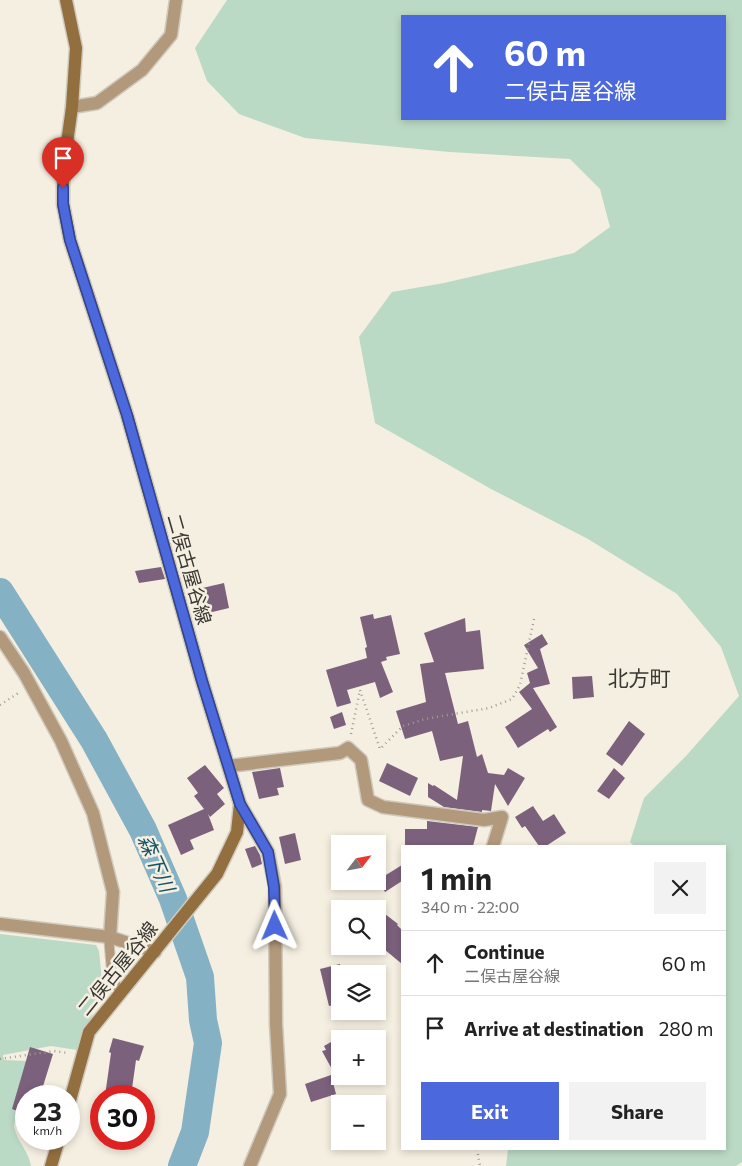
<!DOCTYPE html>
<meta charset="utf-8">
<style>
body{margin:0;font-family:Commissioner,"Noto Sans JP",sans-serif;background:#f2f2f2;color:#222;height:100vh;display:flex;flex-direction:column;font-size:19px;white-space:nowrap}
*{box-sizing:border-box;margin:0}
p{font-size:16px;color:#767676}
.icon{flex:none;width:28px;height:28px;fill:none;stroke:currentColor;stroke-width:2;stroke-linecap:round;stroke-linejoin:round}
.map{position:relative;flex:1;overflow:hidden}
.panel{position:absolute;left:401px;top:845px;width:325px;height:305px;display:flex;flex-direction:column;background:#fff;border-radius:0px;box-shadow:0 2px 8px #0003}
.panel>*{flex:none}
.top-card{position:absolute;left:401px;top:15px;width:325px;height:105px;border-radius:0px;box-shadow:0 2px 8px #0003;background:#4b68dc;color:#fff;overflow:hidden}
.needle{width:32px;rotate:58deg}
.buttons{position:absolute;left:331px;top:835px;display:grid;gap:10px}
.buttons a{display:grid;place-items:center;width:55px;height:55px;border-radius:0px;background:#fff;box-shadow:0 2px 8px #0003;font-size:25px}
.speed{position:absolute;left:15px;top:1085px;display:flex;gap:10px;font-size:25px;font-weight:700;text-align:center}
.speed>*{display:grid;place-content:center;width:65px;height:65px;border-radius:50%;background:#fff;box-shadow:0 2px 8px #0003;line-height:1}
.speed small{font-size:12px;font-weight:400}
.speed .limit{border:8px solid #d22;background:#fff;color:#111}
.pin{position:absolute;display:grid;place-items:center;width:42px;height:42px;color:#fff;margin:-51px -21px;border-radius:50% 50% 50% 0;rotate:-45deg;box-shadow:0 0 5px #0007}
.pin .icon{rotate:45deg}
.me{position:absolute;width:55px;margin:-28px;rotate:359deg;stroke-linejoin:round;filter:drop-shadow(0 0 4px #0008)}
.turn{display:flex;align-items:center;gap:18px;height:105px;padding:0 20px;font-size:22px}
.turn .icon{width:65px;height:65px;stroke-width:2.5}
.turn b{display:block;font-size:35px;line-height:42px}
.round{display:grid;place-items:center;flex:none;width:52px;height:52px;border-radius:0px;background:#f2f2f2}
.head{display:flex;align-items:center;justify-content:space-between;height:85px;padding:0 20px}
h1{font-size:30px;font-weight:700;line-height:38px}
.button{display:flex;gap:10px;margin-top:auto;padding:10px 20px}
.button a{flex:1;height:58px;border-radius:0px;background:#4b68dc;color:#fff;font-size:20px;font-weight:700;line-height:58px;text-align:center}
.button a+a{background:#f2f2f2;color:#222}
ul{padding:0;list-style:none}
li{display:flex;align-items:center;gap:15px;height:65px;padding:0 20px;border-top:1px solid #e0e0e0}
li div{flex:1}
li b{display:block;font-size:19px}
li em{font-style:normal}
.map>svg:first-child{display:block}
</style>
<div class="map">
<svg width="742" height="1166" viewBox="0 0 742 1166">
<rect width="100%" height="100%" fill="#f5efe1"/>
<!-- green -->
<g fill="#bbdac5" fill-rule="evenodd">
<path d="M 227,0 L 742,0 L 742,1162 L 736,1166 L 506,1166 L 508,1149 L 725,1149 L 725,846 L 634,846 L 630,842 L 644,798 L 686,756 L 739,696 L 721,647 L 677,594 L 588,539 L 491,489 L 375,423 L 359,337 L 392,292 L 444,283 L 574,253 L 610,227 L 600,189 L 570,159 L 449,152 L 305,138 L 239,114 L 207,81 L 195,48 ZM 402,16 L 725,16 L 725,119 L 402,119 Z"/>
<path d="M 0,934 L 96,945 L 99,951 L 103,990 L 77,1050 L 51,1046 L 3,1055 L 4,1060 L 27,1061 L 14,1126 C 17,1142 29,1151 31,1166 L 0,1166 Z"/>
</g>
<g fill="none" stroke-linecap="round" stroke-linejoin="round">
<!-- river -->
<polyline stroke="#84b2c4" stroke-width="28" points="0,592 94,740 143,830 173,899 200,977 203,1020 208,1043 195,1132 182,1166"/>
</g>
<!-- building -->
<g fill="#7c617d">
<polygon points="161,567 165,579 139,583 135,571"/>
<polygon points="224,583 229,608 204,614 198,589"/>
<polygon points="373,614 374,619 391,615 400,654 386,657 387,660 381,662 393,692 380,698 375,682 347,690 351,703 337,707 326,670 367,658 365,648 367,647 360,617"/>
<polygon points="465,618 466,632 480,630 484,669 445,673 458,724 468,721 477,757 482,754 488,773 504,775 508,768 525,778 508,806 495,784 491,811 482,810 482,812 444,807 428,797 428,783 433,786 434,785 457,800 463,756 440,761 432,731 405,739 396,711 426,702 420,664 434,662 424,633"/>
<polygon points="542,634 548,644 540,649 550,684 533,688 557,727 550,732 548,729 518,748 505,727 532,709 519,692 530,683 527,673 538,668 524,645"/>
<polygon points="592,676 594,697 573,699 572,677"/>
<polygon points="342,712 346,725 334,729 330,717"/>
<polygon points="629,721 645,734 622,766 606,754"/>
<polygon points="387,763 418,778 410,796 379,781"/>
<polygon points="205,765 224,788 217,794 225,804 210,817 208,814 214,830 190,840 194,849 181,855 168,825 204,809 194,796 198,793 187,778"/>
<polygon points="280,768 284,787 277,788 279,795 259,799 252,772"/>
<polygon points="614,768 625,778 609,799 597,791"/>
<polygon points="533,806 543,821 554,814 566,833 546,846 539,846 525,826 522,828 515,817"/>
<polygon points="427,821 478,827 473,846 405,846 405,829 427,829"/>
<polygon points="295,833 301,860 285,864 279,837"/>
<polygon points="255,846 260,855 262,864 252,868 245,849"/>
<polygon points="402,865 402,881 385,892 378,880"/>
<polygon points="385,914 398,924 397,925 402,930 402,964 378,944 378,923"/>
<polygon points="340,964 340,1004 329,1006 320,969"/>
<polygon points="340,1037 340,1084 322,1051 326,1050 324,1046"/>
<polygon points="113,1038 144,1046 139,1061 136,1060 131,1096 105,1096 111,1053 109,1052"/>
<polygon points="30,1047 53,1054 40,1096 26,1096 26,1114 12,1109"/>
<polygon points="331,1075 336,1094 311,1102 305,1084"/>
</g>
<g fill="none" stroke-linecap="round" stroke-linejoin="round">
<!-- lane casing -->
<g stroke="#cfcabe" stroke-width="11">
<polyline id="lane" points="110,937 109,942 112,978 121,993"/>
</g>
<!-- street casing -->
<g stroke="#cfcabe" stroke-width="15">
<g id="street">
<polyline points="72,107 97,103 142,70 171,35 176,0"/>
<polyline points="0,637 24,673 61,741 93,813 113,892 110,937"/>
<polyline points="229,766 340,753 348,748 361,760 368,800 383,807 484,820 502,817 493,846"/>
<polyline points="240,804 268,852 275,887 276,1024 280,1094 250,1166"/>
<polyline points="0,924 110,937 155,952"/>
</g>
</g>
<!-- secondary casing -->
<g stroke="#cfcabe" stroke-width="15">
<g id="secondary">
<polyline points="66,0 76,48 72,107 63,172 63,204 70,240 127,415 202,681 240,804 237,832 217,874 89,1032 69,1104"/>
<polyline points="51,1166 59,1139"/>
</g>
</g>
<!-- path -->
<g stroke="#a09c92" stroke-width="2.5" stroke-dasharray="1 4" stroke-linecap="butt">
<polyline points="0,705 20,692"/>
<polyline points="351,734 360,690 380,749 403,726 425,719 489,708 512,699 520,685 534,619"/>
<polyline points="0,1059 54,1051 68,1053"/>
<polyline points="477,1149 480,1166"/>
</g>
<!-- lane -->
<use href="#lane" stroke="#b2997b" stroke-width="9"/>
<!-- street -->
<use href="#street" stroke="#b2997b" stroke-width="12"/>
<!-- secondary -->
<use href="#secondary" stroke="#936f40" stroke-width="12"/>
</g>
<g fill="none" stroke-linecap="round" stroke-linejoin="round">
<!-- route casing -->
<g stroke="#31448f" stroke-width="12">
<polyline id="route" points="63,188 63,204 70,240 127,415 202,681 240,804 268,852 274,887 275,926"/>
</g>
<!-- route -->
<use href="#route" stroke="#4b68dc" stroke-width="9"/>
</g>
<g text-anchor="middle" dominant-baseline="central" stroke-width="5" stroke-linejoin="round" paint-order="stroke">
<!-- street labels -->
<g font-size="19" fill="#393732" stroke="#f5efe1">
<text transform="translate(190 569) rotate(74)">二俣古屋谷線</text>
<text transform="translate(117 968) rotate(-51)">二俣古屋谷線</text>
</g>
<!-- water labels -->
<g font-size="20" font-style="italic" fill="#185468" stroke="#f5efe1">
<text transform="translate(157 863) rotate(66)">森下川</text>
</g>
<!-- quarter labels -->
<g font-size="21" fill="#393732" stroke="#f5efe1">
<text x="639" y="677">北方町</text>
</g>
</g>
</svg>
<div class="buttons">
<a><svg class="needle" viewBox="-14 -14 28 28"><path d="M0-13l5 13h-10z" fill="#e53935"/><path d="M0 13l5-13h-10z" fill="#767676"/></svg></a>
<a><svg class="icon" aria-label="search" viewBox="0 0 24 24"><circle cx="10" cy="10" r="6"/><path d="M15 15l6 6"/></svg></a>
<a><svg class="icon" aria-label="layers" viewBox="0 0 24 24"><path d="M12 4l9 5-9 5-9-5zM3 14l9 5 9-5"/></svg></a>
<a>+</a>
<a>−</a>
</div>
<div class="speed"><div>23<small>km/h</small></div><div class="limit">30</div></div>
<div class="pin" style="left:63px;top:188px;background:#d93025"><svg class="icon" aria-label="arrive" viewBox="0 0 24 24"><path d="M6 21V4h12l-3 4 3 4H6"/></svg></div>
<svg class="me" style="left:275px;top:926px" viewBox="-20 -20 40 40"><path d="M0-17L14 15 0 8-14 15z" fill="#4b68dc" stroke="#fff" stroke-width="4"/></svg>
<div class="top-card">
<div class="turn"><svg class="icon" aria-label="ahead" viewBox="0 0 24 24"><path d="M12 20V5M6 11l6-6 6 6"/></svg><div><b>60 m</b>二俣古屋谷線</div></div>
</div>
<section class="panel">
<div class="head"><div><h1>1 min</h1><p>340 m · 22:00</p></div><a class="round"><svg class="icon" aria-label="close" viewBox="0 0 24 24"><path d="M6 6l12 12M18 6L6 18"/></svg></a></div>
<ul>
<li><svg class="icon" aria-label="ahead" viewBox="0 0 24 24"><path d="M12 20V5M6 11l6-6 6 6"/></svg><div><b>Continue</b><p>二俣古屋谷線</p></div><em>60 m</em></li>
<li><svg class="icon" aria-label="arrive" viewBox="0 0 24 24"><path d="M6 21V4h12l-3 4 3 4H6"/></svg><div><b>Arrive at destination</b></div><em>280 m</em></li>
</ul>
<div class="button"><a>Exit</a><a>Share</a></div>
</section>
</div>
